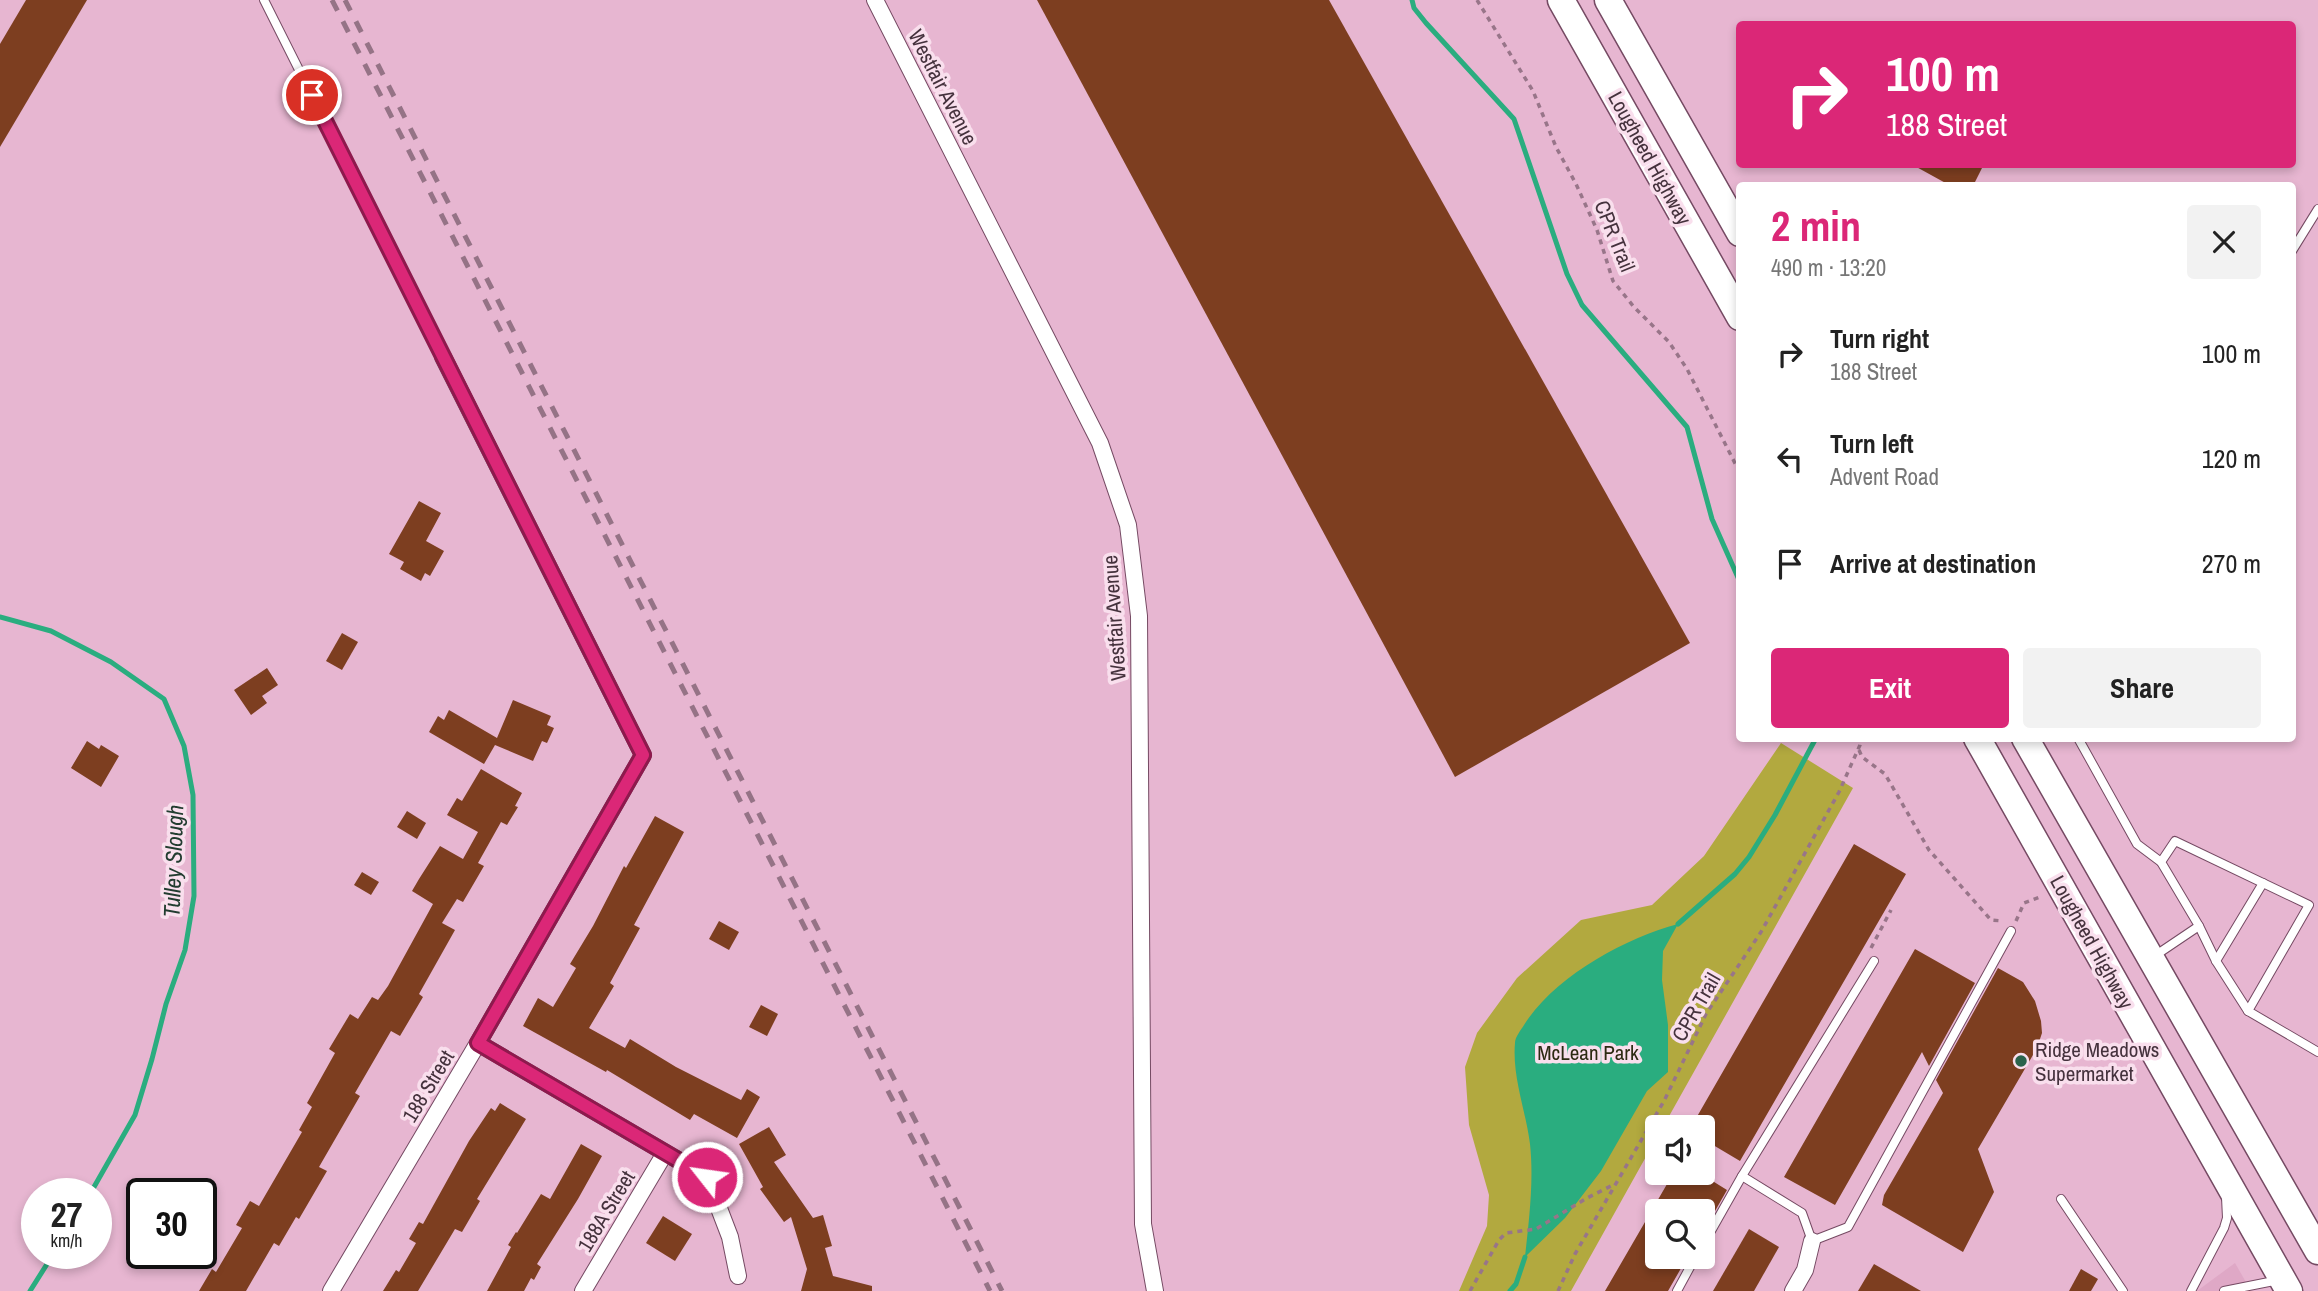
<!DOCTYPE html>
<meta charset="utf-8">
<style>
body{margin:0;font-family:"Archivo Narrow",sans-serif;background:#f2f2f2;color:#222;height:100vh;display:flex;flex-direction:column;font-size:26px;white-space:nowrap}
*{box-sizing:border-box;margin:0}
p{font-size:23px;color:#767676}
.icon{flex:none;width:38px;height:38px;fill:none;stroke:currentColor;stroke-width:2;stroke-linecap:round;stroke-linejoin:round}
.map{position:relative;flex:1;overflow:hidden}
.side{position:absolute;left:1736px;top:182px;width:560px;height:560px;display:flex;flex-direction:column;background:#fff;border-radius:7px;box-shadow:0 4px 10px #0003}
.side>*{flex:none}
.guide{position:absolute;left:1736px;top:21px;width:560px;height:147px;border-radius:7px;box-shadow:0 4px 10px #0003;background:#db2777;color:#fff;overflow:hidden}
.fabs{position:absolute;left:1645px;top:1115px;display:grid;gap:14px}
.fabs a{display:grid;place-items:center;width:70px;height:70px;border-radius:7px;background:#fff;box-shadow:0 4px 10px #0003;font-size:35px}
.speed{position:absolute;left:21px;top:1178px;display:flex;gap:14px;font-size:35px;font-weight:700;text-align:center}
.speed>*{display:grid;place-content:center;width:91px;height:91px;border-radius:50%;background:#fff;box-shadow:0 4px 10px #0003;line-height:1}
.speed small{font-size:18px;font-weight:400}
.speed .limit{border:4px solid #111;border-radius:10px;background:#fff;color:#111}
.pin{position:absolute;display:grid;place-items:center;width:60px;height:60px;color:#fff;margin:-30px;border:4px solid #fff;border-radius:50%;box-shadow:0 2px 7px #0007}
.me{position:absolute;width:77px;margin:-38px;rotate:300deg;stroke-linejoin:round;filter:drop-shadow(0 0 5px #0008)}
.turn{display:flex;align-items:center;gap:24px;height:147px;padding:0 35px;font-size:32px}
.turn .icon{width:91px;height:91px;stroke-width:2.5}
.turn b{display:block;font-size:49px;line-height:60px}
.round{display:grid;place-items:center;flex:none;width:74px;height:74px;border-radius:7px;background:#f2f2f2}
.head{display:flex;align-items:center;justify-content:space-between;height:119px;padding:0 35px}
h1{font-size:42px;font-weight:700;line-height:52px;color:#db2777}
.action{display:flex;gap:14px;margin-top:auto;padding:14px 35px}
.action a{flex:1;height:80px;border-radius:7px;background:#db2777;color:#fff;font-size:28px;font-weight:700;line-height:80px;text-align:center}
.action a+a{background:#f2f2f2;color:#222}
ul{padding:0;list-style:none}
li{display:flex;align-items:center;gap:21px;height:105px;padding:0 35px}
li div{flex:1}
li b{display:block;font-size:26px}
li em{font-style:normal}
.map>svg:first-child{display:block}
</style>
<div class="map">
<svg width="2318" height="1291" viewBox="0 0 2318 1291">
<rect width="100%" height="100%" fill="#e7b6d1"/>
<!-- built -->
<polygon fill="#dfa8c6" points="2235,1263 2251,1291 2197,1291"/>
<!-- green -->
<polygon fill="#b2a93f" points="1781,743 1853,788 1663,1127 1657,1127 1657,1137 1571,1291 1459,1291 1487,1226 1489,1195 1469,1125 1465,1067 1477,1033 1517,978 1581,920 1652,905 1704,856"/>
<!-- water -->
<path fill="#2aad7f" d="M 1678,924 L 1663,951 L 1662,980 L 1668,1025 L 1668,1072 L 1647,1091 L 1601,1171 L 1565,1218 L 1525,1257 C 1529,1220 1534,1181 1530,1144 C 1526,1111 1512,1077 1515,1043 C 1515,1037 1521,1030 1524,1025 C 1554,977 1625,938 1678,924 Z"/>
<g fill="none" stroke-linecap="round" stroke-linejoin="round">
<!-- stream -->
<g stroke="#2aad7f" stroke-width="5">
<polyline points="1412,0 1414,8 1426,23 1514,119 1567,274 1582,305 1687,427 1712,519 1740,582"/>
<polyline points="0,617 51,631 111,662 164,699 184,746 193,795 194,896 185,950 166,1004 152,1059 135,1115 90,1194"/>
<polyline points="1678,924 1735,874 1749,857 1775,815 1816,738"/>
<polyline points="30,1291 54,1253"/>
<polyline points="1510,1291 1516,1284 1525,1257"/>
</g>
</g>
<!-- building -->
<g fill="#7d3e20">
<polygon points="26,0 87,0 0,147 0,44"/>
<polygon points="1037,0 1329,0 1690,643 1455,777"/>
<polygon points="1911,164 1984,164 1973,186 1951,186"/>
<polygon points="419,501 441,513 426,541 444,551 430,576 425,573 421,581 400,569 404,562 389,554"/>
<polygon points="342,633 358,642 342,670 326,661"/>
<polygon points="267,668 278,685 262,696 267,703 251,715 234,690"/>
<polygon points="513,700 551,716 547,725 554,728 547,743 542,741 533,761 495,745 484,764 429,732 438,716 444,720 449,710 497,738"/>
<polygon points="87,741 99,749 101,745 119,756 101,787 71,768"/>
<polygon points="481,769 522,793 515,806 518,807 507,825 501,822 478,863 484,866 463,902 457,899 442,923 455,930 419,994 423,997 400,1036 391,1031 355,1093 360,1096 319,1167 327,1171 299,1219 296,1217 279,1246 274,1243 246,1291 199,1291 212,1269 216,1272 242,1228 236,1225 250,1201 259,1206 302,1132 299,1130 312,1107 307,1103 335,1053 329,1049 350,1014 358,1019 372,997 378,1000 388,986 433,904 412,891 419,879 440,846 463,859 478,832 447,815 457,798 462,801"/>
<polygon points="407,811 426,823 417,839 397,827"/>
<polygon points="655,816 684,832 634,925 640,928 610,983 614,986 589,1028 625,1048 630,1039 676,1067 741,1100 747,1089 760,1097 737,1138 694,1114 690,1120 607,1070 606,1072 523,1026 538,998 553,1007 576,968 570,964 593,926 624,866 626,868"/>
<polygon points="1854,844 1906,874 1740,1161 1703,1139 1703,1127 1691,1127"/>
<polygon points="362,872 379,882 371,895 354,885"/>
<polygon points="719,921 739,932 729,950 709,939"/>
<polygon points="1915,949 1975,983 1929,1066 1922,1052 1835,1205 1784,1177"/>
<polygon points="1998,968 2023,982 2035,1001 2041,1021 2042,1033 2037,1048 1978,1149 1994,1192 1963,1252 1882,1205 1884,1195 1943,1093 1936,1080"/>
<polygon points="761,1005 778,1014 767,1036 749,1027"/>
<polygon points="500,1103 526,1119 477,1199 480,1201 462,1232 455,1229 418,1291 383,1291 396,1270 399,1272 416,1243 409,1239 419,1222 423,1224 469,1141 491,1108 495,1111"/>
<polygon points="769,1127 786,1155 774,1162 813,1218 823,1215 832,1246 825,1248 833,1276 872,1286 872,1291 801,1291 807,1269 791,1217 784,1222 760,1189 763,1187 739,1144"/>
<polygon points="581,1144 602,1156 578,1199 537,1264 541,1267 534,1280 531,1278 524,1291 487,1291 511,1247 508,1245 516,1232 517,1233 541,1194 550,1199"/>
<polygon points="1674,1172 1698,1172 1727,1190 1703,1232 1703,1211 1657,1211 1657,1256 1688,1256 1668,1291 1605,1291"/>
<polygon points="663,1216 692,1234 675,1261 646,1243"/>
<polygon points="1749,1229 1779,1247 1754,1291 1713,1291"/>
<polygon points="1874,1264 1921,1291 1858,1291"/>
<polygon points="2081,1269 2098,1279 2091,1291 2069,1291"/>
</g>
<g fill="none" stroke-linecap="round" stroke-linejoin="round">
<!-- service casing -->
<g stroke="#754a63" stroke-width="10">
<g id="service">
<polyline points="264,0 443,357"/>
<polyline points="2292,251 2318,209"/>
<polyline points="2078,738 2137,844 2161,862"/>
<polyline points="2199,926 2216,961 2248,1011"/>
<polyline points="2153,957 2199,926 2161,862 2175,841 2309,905 2248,1011 2318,1052"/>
<polyline points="2216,961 2263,883"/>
<polyline points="1742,1176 1802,1213 1812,1241 1848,1227 2011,931"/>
<polyline points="2061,1199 2123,1291"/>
<polyline points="1703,1245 1742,1176 1874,961"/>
<polyline points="1677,1291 1696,1256"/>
<polyline points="2191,1291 2224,1228 2227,1218 2226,1197"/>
<polyline points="2224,1291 2279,1280"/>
</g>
</g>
<!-- minor casing -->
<g stroke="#754a63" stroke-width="18">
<g id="minor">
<polyline points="875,0 1100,443 1128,525 1139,616 1143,1224 1155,1291"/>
<polyline points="478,1043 707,1177 730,1237 738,1276"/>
<polyline points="331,1291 478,1043 643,755 443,357"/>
<polyline points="583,1291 665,1153"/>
<polyline points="1793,1291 1805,1270 1812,1241"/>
</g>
</g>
<!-- trunk casing -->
<g stroke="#754a63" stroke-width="29">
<g id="trunk">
<polyline points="1561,0 1740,317"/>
<polyline points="1608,0 1740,233"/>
<polyline points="1977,738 2289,1291"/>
<polyline points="2025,738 2318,1251"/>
</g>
</g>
<!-- path -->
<g stroke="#987589" stroke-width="3.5" stroke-dasharray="5 5" stroke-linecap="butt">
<polyline points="1477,0 1533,91 1556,147 1576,184 1597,230 1613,281 1634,307 1669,342 1687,369 1740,473"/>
<polyline points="1859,750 1862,757 1885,774 1929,850 1991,920 2003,921"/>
<polyline points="2016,921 2024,903 2040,897"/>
<polyline points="1871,948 1891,910"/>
<polyline points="1470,1291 1499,1240 1506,1233 1536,1229 1587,1198 1615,1184"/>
<polyline points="1558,1291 1575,1254 1664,1101 1706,1014 1761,932 1839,792 1860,745 1861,738"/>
</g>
<!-- service -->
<use href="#service" stroke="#fff" stroke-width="8"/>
<!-- minor -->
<use href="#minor" stroke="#fff" stroke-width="16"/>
<!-- trunk -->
<use href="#trunk" stroke="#fff" stroke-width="26"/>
<!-- rail -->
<g stroke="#957386" stroke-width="5" stroke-dasharray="12 12" stroke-linecap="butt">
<polyline points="332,0 990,1291"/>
<polyline points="345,0 1002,1291"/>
</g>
</g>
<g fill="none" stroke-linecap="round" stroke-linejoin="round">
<!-- route casing -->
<g stroke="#8e194d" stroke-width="18">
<polyline id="route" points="312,95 643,755 478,1043 707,1177"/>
</g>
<!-- route -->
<use href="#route" stroke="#db2777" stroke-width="12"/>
</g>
<!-- markers -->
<circle fill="#2a634c" stroke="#f9dfed" stroke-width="2.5" cx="2021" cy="1061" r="7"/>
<g text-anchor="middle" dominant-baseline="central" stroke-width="7" stroke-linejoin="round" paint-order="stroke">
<!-- street labels -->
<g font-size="21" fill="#45323d" stroke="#f9dfed">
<text transform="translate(943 87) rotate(63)">Westfair Avenue</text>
<text transform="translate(1650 158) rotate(61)">Lougheed Highway</text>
<text transform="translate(1615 236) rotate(68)">CPR Trail</text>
<text transform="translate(1114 618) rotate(-94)">Westfair Avenue</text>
<text transform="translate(2092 942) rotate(61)">Lougheed Highway</text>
<text transform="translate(1696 1007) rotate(-60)">CPR Trail</text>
<text transform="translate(428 1086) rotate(-59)">188 Street</text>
<text transform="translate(606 1211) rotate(-59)">188A Street</text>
</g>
<!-- poi labels -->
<g font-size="21" fill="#45323d" stroke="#f9dfed" text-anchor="start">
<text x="2035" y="1049">Ridge Meadows<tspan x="2035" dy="24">Supermarket</tspan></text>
</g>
<!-- park labels -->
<g font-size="21" fill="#2c2a12" stroke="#f9dfed">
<text x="1588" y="1052">McLean Park</text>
</g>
<!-- water labels -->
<g font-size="23" font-style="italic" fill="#223c30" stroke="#f9dfed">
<text transform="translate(173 861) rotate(-88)">Tulley Slough</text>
</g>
</g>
</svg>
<div class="fabs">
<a><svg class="icon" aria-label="sound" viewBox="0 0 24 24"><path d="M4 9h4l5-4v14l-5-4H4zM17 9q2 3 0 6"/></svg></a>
<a><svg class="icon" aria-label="search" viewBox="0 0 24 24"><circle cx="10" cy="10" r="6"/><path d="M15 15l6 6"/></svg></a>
</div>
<div class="speed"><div>27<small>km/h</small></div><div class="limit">30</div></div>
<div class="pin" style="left:312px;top:95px;background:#d93025"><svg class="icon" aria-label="arrive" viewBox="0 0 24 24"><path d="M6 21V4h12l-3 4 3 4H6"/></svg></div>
<svg class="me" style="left:707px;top:1177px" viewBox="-20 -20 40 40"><circle r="17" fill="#db2777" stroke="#fff" stroke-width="3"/><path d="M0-11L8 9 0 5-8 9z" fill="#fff"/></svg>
<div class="guide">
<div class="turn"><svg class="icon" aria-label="right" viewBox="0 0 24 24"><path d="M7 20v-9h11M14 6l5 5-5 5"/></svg><div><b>100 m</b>188 Street</div></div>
</div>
<section class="side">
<div class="head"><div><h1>2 min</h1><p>490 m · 13:20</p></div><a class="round"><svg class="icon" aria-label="close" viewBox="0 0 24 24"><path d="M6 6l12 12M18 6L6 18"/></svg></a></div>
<ul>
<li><svg class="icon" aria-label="right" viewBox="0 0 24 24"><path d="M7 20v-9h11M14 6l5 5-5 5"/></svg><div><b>Turn right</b><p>188 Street</p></div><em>100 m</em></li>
<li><svg class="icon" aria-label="left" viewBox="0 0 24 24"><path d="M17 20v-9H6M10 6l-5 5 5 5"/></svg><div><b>Turn left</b><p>Advent Road</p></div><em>120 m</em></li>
<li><svg class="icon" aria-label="arrive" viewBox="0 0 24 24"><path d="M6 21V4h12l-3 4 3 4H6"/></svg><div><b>Arrive at destination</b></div><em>270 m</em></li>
</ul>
<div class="action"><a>Exit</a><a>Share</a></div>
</section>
</div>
